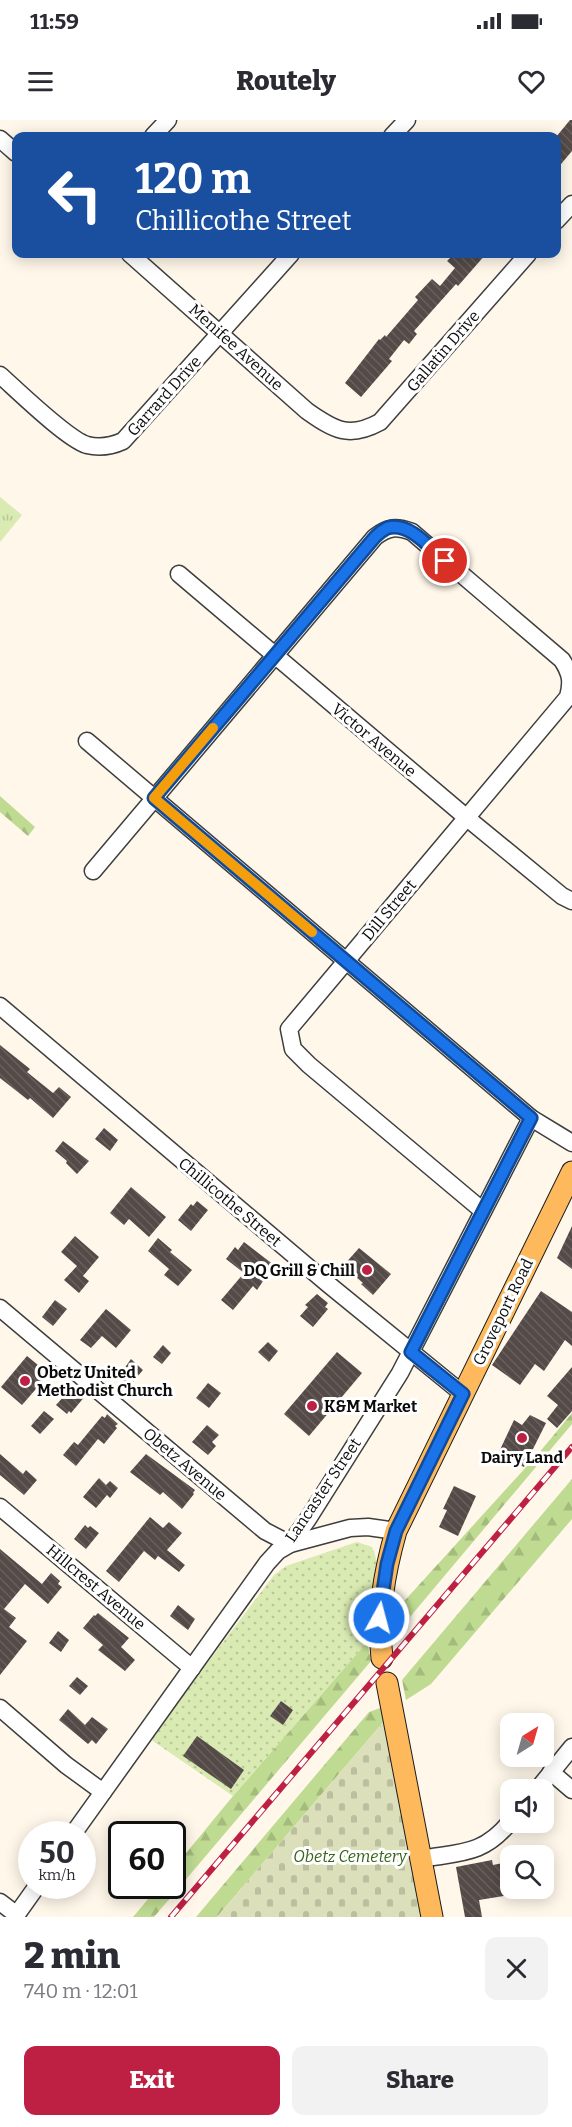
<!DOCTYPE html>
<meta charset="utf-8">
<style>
body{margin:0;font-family:Bitter,serif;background:#f2f2f3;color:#2b2b33;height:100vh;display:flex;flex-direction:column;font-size:22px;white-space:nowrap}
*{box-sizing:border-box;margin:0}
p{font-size:20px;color:#7c7c81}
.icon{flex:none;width:33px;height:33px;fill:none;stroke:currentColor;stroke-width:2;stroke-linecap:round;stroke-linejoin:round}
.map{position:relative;height:1797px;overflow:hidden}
.details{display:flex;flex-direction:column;background:#fff;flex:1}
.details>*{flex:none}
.hud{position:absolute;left:12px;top:12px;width:549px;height:126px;border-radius:12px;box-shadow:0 3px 15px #0003;background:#1a4fa0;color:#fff;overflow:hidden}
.needle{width:39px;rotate:37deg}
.controls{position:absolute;left:500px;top:1593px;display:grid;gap:12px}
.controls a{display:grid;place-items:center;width:54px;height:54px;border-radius:12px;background:#fff;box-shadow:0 3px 15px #0003;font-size:30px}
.speed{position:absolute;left:18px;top:1701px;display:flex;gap:12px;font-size:30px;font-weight:700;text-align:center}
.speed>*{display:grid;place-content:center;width:78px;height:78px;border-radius:50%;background:#fff;box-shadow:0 3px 15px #0003;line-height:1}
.speed small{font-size:15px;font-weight:400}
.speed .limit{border:3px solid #111;border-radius:9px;background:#fff;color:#111}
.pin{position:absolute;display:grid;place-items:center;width:51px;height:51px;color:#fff;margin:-26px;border:3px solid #fff;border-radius:50%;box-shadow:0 2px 6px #0007}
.me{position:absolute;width:66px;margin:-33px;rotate:7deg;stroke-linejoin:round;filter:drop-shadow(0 0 4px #0008)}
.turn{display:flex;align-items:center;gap:21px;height:126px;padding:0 24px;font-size:27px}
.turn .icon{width:78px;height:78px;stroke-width:2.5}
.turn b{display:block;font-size:42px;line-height:51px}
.round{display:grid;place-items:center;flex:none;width:63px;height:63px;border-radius:12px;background:#f2f2f3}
.headline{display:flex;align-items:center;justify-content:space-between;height:102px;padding:0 24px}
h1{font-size:36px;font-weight:800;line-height:45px}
.primary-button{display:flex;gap:12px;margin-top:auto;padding:12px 24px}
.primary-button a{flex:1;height:69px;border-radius:12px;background:#be2043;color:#fff;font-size:24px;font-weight:800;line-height:69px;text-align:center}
.primary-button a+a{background:#f2f2f3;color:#2b2b33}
.status{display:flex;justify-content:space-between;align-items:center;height:42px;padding:0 30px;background:#fff;direction:ltr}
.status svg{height:16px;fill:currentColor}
header{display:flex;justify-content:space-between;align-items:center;height:78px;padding:0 24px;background:#fff;font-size:27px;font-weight:800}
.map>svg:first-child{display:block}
</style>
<div class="status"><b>11:59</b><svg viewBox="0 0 49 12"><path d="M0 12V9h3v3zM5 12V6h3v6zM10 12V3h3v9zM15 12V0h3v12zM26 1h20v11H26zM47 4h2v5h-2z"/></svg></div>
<header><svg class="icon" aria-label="menu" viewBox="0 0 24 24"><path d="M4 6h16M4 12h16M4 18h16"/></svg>Routely<svg class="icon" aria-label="heart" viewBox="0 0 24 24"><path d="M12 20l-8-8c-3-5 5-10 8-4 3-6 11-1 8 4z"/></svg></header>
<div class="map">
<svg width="572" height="1797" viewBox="0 0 572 1797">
<defs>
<pattern id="grass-tufts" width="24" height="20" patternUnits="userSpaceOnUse" patternTransform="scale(1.5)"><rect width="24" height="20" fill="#d9eab2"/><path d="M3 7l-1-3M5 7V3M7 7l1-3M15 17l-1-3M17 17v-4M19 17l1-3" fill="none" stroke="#b9c798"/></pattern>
<pattern id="forest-firs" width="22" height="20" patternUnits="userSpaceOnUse" patternTransform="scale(1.5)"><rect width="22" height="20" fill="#bfdb91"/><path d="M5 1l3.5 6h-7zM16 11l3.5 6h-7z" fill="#a3bb7c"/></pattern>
<pattern id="cemetery-stones" width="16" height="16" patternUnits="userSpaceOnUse" patternTransform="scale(1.5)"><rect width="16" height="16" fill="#dbe0bb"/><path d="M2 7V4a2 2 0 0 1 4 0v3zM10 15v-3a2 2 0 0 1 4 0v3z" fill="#bbbf9f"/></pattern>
<pattern id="park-dots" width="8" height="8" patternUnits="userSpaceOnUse" patternTransform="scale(1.5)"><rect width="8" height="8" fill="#d9eab2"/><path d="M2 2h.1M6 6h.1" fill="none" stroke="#b9c798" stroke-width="1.8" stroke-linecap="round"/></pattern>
<pattern id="building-back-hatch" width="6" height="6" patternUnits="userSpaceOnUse" patternTransform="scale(1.5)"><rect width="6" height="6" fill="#544a47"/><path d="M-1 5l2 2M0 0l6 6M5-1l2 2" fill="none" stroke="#68605d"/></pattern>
</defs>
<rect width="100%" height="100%" fill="#fff7e9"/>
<!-- grass -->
<polygon fill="url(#grass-tufts)" points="0,377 22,395 0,422"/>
<!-- forest -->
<g fill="url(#forest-firs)">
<polygon points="0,676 35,707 28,716 0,692"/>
<polygon points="572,1293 572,1304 394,1516 388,1499 538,1334"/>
<polygon points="572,1359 572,1399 431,1564 406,1580 402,1560"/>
<polygon points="367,1522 371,1541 154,1797 133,1797 159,1766 172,1766 173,1749 233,1676"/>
<polygon points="383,1587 385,1600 217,1797 196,1797 369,1592"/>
</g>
<!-- cemetery -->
<polygon fill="url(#cemetery-stones)" points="385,1600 423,1797 217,1797"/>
<!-- park -->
<path fill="url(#park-dots)" d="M 357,1422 L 372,1427 C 382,1445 372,1468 369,1488 C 367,1499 368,1511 367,1522 L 233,1676 L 150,1619 L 274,1455 L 286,1446 Z"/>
<!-- building -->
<g fill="url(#building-back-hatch)">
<polygon points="570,0 572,0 572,31 556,50 556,17"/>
<polygon points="454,134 486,134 458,166 456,164 414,211 417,214 409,224 404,220 389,239 392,241 361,277 345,263 379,219 380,220 385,215 386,217 418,180 415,177 432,159 440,166 455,148 447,141"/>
<polygon points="0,925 30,949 27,952 53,973 59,967 71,977 53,998 30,978 28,980 0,958"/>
<polygon points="104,1008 118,1020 110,1031 95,1019"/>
<polygon points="63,1021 89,1041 77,1054 66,1043 67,1041 55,1031"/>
<polygon points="131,1067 166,1097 149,1117 129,1099 124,1105 110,1093"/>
<polygon points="197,1081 208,1090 191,1111 178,1100 191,1084 193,1086"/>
<polygon points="572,1106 572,1149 557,1138"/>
<polygon points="75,1116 99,1137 83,1156 89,1161 79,1173 64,1160 77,1146 61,1132"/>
<polygon points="158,1118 172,1130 170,1132 192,1150 178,1166 164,1155 169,1149 148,1131"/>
<polygon points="244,1122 274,1145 257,1170 253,1166 233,1190 221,1180 244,1153 226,1139 235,1127 238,1130"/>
<polygon points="359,1128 391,1154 373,1175 361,1164 363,1163 343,1146"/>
<polygon points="541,1171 572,1192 572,1226 565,1220 544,1251 535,1244 520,1265 492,1245"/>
<polygon points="317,1174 328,1183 325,1187 328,1189 313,1207 300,1196 308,1187 305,1185"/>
<polygon points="55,1180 67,1189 53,1206 42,1197"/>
<polygon points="106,1189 131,1210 116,1228 102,1216 91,1228 80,1220"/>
<polygon points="268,1222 278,1231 269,1242 258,1232"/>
<polygon points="163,1225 171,1233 162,1244 153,1237"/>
<polygon points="337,1232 362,1253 309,1316 284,1294"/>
<polygon points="27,1236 49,1254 22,1285 1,1267"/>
<polygon points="131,1239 143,1250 132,1263 130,1261 128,1264 119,1256"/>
<polygon points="572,1247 572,1291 557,1308 547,1299 558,1285 547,1276"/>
<polygon points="208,1263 221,1273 209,1288 196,1278"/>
<polygon points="74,1265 86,1275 71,1293 69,1291 67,1294 56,1285"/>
<polygon points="44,1291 54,1299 40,1314 31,1306"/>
<polygon points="107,1294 118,1304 115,1306 117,1308 104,1324 98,1319 76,1346 63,1335 74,1322 78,1325 102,1296 105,1298"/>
<polygon points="530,1295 546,1303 524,1347 498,1334 514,1300 522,1305"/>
<polygon points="207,1305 219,1315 212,1322 216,1326 208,1335 192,1322"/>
<polygon points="0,1334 23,1354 26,1350 37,1360 24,1375 0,1355"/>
<polygon points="146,1334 195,1370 193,1373 194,1374 182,1389 163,1372 160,1375 130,1352"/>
<polygon points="99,1358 106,1365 110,1361 118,1368 110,1378 107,1375 96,1388 83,1377"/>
<polygon points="454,1366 476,1376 458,1416 439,1407 447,1390 443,1389"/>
<polygon points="150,1397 163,1408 169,1402 182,1413 167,1430 185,1445 179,1452 158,1436 155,1440 144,1431 119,1462 106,1451"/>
<polygon points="85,1405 88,1408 90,1406 99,1413 86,1429 74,1419"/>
<polygon points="0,1429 42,1464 51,1453 60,1461 58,1464 62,1467 48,1484 25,1464 4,1489 16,1498 9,1507 27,1521 0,1555"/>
<polygon points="178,1485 195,1499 188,1510 170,1496"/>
<polygon points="98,1493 129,1518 121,1527 135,1540 125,1551 98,1530 103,1525 83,1508 94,1495 95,1496"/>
<polygon points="58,1511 69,1520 61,1532 49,1523"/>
<polygon points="77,1557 88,1566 80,1575 69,1566"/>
<polygon points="281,1581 293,1590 283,1605 270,1596"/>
<polygon points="68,1589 85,1605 92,1597 108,1609 96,1624 92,1620 88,1624 59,1600"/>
<polygon points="197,1616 244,1650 231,1669 183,1636"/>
<polygon points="492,1740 493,1745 503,1743 506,1760 510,1759 510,1775 479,1780 482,1797 465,1797 456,1747"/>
</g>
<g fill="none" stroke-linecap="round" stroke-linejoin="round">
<!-- minor casing -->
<g stroke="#3e3e3e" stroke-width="19">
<g id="minor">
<polyline points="153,16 168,0"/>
<polyline points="392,16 407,0"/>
<polyline points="0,19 16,33"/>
<polyline points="556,101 572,84"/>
<path d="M 130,134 L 307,291 C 334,310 349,319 380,302 L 528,134"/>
<path d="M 0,255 C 18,271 67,319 87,325 C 99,328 112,326 123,321 L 291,134"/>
<polyline points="179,454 467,698 562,776 572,781"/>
<polyline points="87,621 531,998 572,1023"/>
<path d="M 93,751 L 375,417 C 388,407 396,406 412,412 L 562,540 C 571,554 572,562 568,577 L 289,909 L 293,929 L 309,945 L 483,1091"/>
<polyline points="0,886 328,1164 463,1274"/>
<polyline points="0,1188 265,1411 290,1424 350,1408 368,1407 396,1411"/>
<polyline points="0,1387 192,1548"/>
<polyline points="0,1588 66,1645 103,1672"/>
<polyline points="551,1652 572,1670"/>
<polyline points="537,1670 572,1627"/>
<polyline points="73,1714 267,1443 278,1431 290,1424 308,1399 400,1253 531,998"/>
<path d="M 421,1739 C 461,1732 483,1735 510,1702"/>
<polyline points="0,1782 17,1795"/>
<polyline points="15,1797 37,1766"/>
</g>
</g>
<!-- major casing -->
<g stroke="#1c1c1c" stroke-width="23">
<g id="major">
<path d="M 382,1538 C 377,1494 384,1454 396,1411 L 572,1052"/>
<polyline points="387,1563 432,1797"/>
</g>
</g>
<!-- minor -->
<use href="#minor" stroke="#fff" stroke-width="16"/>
<!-- major -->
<use href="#major" stroke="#fdb95b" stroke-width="21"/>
<!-- rail casing -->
<g stroke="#be2043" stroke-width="6">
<polyline id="rail" points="171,1797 572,1327"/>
</g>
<!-- rail -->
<use href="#rail" stroke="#fff" stroke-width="4" stroke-dasharray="11" stroke-linecap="butt"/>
</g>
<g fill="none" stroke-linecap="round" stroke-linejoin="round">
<!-- route casing -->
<g stroke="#114b97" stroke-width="15">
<path id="route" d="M 379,1498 L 387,1444 L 396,1411 L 463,1274 L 411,1232 L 531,998 L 154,678 L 375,417 C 378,414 383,410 387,408 C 409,401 430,428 445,441"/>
</g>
<!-- route -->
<use href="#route" stroke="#1a73e8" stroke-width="10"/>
<!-- slow -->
<polyline stroke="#f59e0b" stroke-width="10" points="213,608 154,678 312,812"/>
</g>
<!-- markers -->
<g fill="#be2043" stroke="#fff" stroke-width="2">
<circle cx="367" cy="1150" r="6"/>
<circle cx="25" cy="1261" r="6"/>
<circle cx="312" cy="1286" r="6"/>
<circle cx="522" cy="1318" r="6"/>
</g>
<g text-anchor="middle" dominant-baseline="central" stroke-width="6" stroke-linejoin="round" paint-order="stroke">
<!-- street labels -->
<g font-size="16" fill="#0b0b0b" stroke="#fff">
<text transform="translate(236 227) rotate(42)">Menifee Avenue</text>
<text transform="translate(443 231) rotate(-49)">Gallatin Drive</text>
<text transform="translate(164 276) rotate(-48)">Garrard Drive</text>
<text transform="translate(374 620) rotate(40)">Victor Avenue</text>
<text transform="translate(389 790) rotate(-50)">Dill Street</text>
<text transform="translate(230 1082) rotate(40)">Chillicothe Street</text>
<text transform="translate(503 1192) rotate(-64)">Groveport Road</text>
<text transform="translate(185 1344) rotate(40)">Obetz Avenue</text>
<text transform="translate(323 1370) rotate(-56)">Lancaster Street</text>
<text transform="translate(96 1467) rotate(40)">Hillcrest Avenue</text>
</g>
<!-- poi labels -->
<g font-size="16" font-weight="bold" fill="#0b0b0b" stroke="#fff" text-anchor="start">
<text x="355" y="1150" text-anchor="end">DQ Grill &amp; Chill</text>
<text x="37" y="1252">Obetz United<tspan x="37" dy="18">Methodist Church</tspan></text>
<text x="324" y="1286">K&amp;M Market</text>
<text x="522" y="1337" text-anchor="middle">Dairy Land</text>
</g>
<!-- park labels -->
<g font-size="16" font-style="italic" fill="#36641a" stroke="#fff">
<text x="350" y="1736">Obetz Cemetery</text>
</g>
</g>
</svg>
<div class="controls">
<a><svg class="needle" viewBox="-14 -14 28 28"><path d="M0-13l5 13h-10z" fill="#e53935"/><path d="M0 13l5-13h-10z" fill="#7c7c81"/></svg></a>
<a><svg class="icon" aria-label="sound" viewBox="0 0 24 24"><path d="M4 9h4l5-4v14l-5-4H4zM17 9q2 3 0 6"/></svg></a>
<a><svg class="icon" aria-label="search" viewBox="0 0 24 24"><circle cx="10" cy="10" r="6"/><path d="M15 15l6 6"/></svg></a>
</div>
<div class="speed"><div>50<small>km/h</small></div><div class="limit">60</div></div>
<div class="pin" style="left:445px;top:441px;background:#d93025"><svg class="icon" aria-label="arrive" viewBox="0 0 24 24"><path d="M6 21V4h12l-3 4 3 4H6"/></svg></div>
<svg class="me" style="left:379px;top:1498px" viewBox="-20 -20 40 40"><circle r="17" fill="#1a73e8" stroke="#fff" stroke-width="3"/><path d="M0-11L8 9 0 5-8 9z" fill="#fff"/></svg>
<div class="hud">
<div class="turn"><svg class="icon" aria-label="left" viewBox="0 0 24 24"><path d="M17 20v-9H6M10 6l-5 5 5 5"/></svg><div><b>120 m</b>Chillicothe Street</div></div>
</div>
</div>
<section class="details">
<div class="headline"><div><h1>2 min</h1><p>740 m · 12:01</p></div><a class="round"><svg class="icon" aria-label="close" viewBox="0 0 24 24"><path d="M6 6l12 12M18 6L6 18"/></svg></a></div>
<div class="primary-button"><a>Exit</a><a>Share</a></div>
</section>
